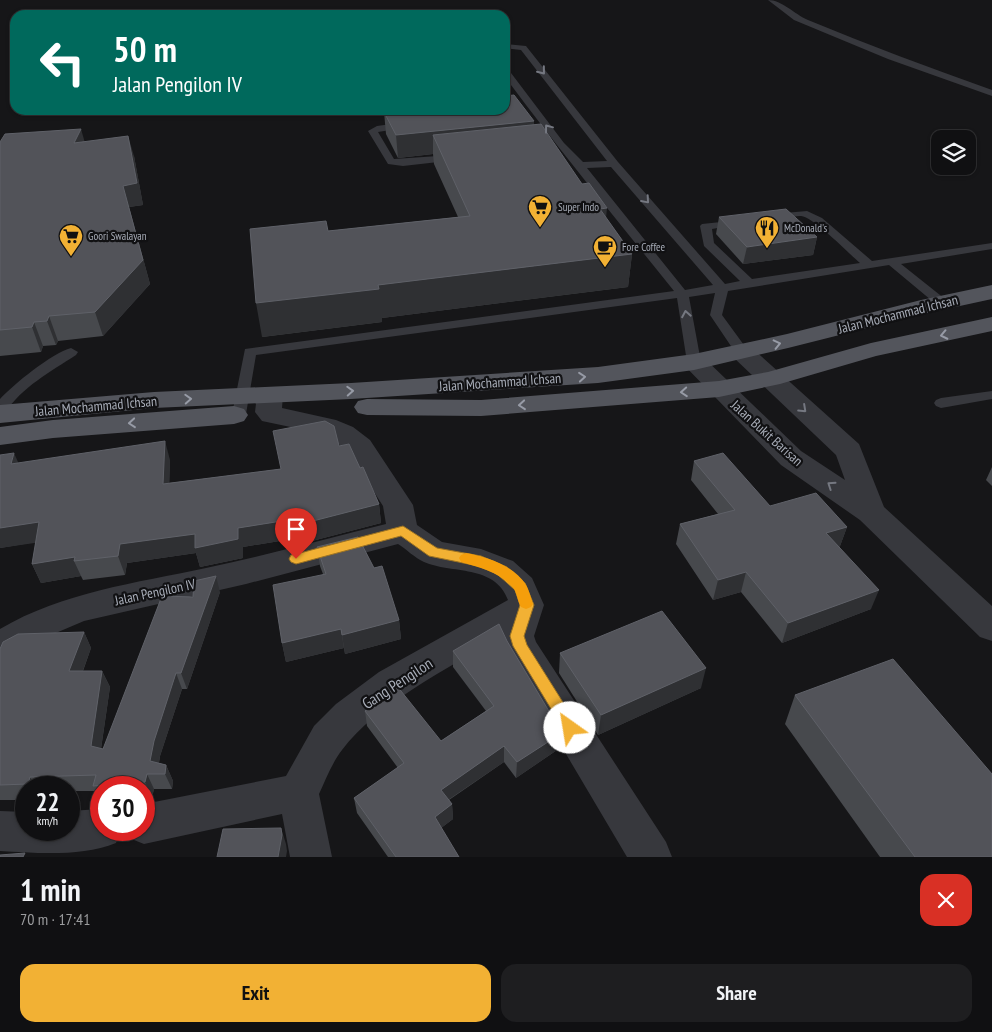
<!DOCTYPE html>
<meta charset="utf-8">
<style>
body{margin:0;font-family:"PT Sans Narrow",sans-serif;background:#1e1e20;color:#f1f3f6;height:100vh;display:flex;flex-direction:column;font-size:19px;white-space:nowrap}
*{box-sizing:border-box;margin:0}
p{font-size:16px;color:#9c9d9f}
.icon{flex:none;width:28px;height:28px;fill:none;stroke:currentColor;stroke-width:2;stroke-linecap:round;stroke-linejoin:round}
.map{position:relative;height:857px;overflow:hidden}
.side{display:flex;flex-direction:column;background:#101012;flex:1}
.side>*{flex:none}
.guide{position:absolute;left:10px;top:10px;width:500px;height:105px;border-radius:15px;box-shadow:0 1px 4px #0004,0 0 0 1px #303032;background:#00695c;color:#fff;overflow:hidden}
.buttons{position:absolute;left:931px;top:130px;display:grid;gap:10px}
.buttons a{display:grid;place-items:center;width:45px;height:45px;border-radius:10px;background:#101012;box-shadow:0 1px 4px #0004,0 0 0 1px #303032;font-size:25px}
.speed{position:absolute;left:15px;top:776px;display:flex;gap:10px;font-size:25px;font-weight:700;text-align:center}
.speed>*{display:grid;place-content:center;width:65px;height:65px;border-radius:50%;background:#101012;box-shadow:0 1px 4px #0004,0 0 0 1px #303032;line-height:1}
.speed small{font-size:12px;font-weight:400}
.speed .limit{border:8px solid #d22;background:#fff;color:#111}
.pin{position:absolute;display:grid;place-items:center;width:42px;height:42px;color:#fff;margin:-51px -21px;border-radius:50% 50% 50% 0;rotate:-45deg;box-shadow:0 0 5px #0007}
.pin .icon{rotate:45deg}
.me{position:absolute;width:55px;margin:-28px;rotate:328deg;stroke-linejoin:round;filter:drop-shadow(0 0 4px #0008)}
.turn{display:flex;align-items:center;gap:18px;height:105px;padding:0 20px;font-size:22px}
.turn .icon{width:65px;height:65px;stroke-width:2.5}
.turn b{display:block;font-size:35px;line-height:42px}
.round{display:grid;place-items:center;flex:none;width:52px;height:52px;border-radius:15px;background:#1e1e20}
.overview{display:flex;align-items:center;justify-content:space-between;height:85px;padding:0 20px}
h1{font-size:30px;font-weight:700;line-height:38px}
.cta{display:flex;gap:10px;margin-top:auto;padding:10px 20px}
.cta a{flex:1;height:58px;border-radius:15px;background:#f2b134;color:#111;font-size:20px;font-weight:700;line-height:58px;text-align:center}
.cta a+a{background:#1e1e20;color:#f1f3f6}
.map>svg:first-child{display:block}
</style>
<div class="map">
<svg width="992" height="857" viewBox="0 0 992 857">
<rect width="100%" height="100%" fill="#161618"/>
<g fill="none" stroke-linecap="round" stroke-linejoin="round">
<!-- service -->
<g fill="#37383d" fill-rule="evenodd">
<path d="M 768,0 C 782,0 794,14 808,20 C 869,45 930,68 992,90 L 992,96 L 888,59 L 794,20 Z"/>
<path d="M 505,44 L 526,46 L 618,162 L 725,284 L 740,281 L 704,246 L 700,226 L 702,224 L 740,220 L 742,222 L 740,224 L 712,229 L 714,243 L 752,279 L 860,263 C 848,253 815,218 801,216 C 791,215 776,225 768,217 L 773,214 L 807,211 L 822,218 L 872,261 L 992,243 L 992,249 L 901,264 L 945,299 L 947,302 L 945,305 L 937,305 L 889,265 L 728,291 L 722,315 L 749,352 L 742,356 L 737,355 L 710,315 L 715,293 L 689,297 L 701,362 L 694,366 L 687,362 L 677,298 L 256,355 L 246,414 L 244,417 L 234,417 L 232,414 L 245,349 L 674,291 C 617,220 559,150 505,77 L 505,69 L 508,69 L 564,143 L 583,162 L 607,161 L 521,50 L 505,48 ZM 611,167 L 713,285 L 685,290 L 587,168 Z"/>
<polygon points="406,122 411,125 409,127 378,132 394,159 453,155 458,158 456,160 403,166 388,164 368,131 377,126"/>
<path d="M 71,348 L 78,352 L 76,355 C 50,372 22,387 5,413 L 0,415 L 0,399 C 14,384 52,353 71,348 Z"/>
<polygon points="992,391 992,399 941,408 936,406 934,403 936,400 941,398"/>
</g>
<!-- minor -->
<g fill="#37383d" fill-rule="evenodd">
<polygon points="742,345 751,347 859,444 884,507 992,606 992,641 980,637 860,520 781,465 681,362 685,357 694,354 703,357 801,451 845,480 836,455 733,357 730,352 733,347"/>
<path d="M 270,387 L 279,389 L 283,395 L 282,408 L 336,420 L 353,427 L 370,440 L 413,505 L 417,525 L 442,542 L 481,549 L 513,561 L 532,578 L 544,605 L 534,636 L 536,642 L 666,842 L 672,857 L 627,857 L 508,656 L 500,637 C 451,667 376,704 342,750 C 332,763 326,779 319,794 L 332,857 L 290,857 L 282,814 L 144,844 L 129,838 L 126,830 L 144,830 L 144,804 L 286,776 L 314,726 L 336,704 L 379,672 L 508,600 C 495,564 451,574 424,562 C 415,558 406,549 398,544 L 246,584 L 84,621 L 37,641 L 12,656 L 0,660 L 0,629 C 63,592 136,583 206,568 C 267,555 326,539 386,524 L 383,506 L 350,454 L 333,439 L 319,433 L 262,421 L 255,412 L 257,395 L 261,389 Z"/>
<path d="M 101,809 L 101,830 L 121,830 L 116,843 C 81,857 37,853 0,851 L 0,811 L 26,812 L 26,830 L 69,830 L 69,811 Z"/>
</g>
<!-- primary -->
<g fill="#53555c" fill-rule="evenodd">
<polygon points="992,285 992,299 923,314 788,348 694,370 598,383 351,399 154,408 0,423 0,405 154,392 351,383 598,367 694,354 787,334 921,300"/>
<polygon points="992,317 992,331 876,356 780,384 719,397 481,416 367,415 358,413 354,407 358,401 367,399 481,400 719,381 768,372 871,343"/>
<polygon points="234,406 244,409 248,415 244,421 234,424 53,438 0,445 0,427 53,420"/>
</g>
</g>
<!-- wall -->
<g fill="#47494d">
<polygon points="384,112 534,125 606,218 632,254 628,287 382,318 382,322 262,337 328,231 458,217 434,164 433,154 398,158 386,134"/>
<polygon points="0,142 85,142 134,156 143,205 129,207 150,284 103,336 58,341 56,345 43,346 41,352 0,356"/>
<polygon points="719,217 817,237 813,255 743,264 716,234"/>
<polygon points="339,446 360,468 379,504 381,523 312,541 310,536 243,547 243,558 200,567 196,553 127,563 125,575 83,580 81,576 41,583 32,564 36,542 0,548 0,455 18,463 170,460 169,483 281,469"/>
<polygon points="694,461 770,506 847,527 840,546 839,547 871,609 782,643 741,592 713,600 676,544 680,524 718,514 691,480"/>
<polygon points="992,467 992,486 986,480"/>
<polygon points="317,547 399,620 401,639 345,654 344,648 286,662 282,643 323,574 320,566"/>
<polygon points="220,592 187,689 182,689 160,756 159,763 166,765 173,781 172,789 154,789 152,797 144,798 144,788 101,788 101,802 95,791 69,791 69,788 26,788 26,800 0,800 0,649 84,632 91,648 83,671 102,671 110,687 101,749 103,749 193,597"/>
<polygon points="507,641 560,748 516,778 504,762 449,800 452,804 453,819 441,828 459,857 388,857 357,813 354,798 398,768 367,726 365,711 441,741 486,711 453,667 453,651"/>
<polygon points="560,653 701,688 598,735 559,673"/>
<polygon points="795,695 992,857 880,857 785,724"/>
</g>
<!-- shaded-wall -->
<g fill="#2f3033">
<polygon points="534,121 534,143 433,135 433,154 398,158 396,135"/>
<polygon points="81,129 87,150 74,143"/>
<polygon points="128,136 134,156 143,205 129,207 150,284 103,336 95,312"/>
<polygon points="607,208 604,239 600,209"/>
<polygon points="817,237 813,255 743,264 747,247"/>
<polygon points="632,254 628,287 382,318 382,322 262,337 256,303 378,285"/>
<polygon points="49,316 58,341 56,345 47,321"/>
<polygon points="34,322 43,346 41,352 32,327"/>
<polygon points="165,441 170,460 169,503 163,484"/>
<polygon points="14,453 22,471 11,464"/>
<polygon points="379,504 381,523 312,541 309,522"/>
<polygon points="307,517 310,536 243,547 243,558 200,567 196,553 127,563 125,575 118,556 120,544 238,528"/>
<polygon points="39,522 48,541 0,548 0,528"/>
<polygon points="847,527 840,546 820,553 826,533"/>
<polygon points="75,557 74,561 81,576 41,583 32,564"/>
<polygon points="746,572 741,592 713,600 718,580"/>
<polygon points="216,576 220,592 187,689 181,673"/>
<polygon points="879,590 871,609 782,643 788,623"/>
<polygon points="399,620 401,639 345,654 342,635"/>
<polygon points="341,629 344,648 286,662 282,643"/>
<polygon points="84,632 91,648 77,687 69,671"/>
<polygon points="706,668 701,688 598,735 601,715"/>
<polygon points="102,671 110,687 99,762 91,746"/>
<polygon points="176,673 182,689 160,756 157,774 150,761 154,741"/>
<polygon points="562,733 560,748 516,778 517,762"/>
<polygon points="504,746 504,762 442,804 441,790"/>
<polygon points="166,765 173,781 172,789 165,774"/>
<polygon points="147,774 154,789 152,797 145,782"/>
<polygon points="30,777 37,788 30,788 28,784"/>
<polygon points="452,804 453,819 436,832 435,817"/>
<polygon points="281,828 286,844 287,851 286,857 278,857"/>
</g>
<!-- building -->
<g fill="#525359" stroke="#5f6168">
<polygon points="514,95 534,121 396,135 384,112 399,110 505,110 505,96"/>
<polygon points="541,124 582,184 589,183 607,208 600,209 632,254 378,285 379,289 256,303 250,229 326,221 328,231 470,216 433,135"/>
<polygon points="81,129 74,143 128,136 137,183 123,186 143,260 95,312 49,316 47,321 34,322 32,327 0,330 0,142 5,134"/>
<polygon points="786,209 817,237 747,247 719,217"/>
<polygon points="325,421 334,426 339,446 349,444 360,468 363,467 379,504 309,522 307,517 238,528 238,539 195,548 195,534 120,544 118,556 74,561 75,557 32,564 39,522 0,528 0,455 14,453 11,464 165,441 163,484 281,469 273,431"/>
<polygon points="723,453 770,506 816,493 847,527 826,533 879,590 788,623 746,572 718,580 680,524 735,510 694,461"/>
<polygon points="358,537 374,568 382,566 399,620 342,635 341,629 282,643 273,585 326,574 317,547"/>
<polygon points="216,576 181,673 176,673 154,741 150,761 166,765 165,774 147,774 145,782 93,786 96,775 30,777 28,784 0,785 0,649 3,642 18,634 84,632 69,671 102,671 91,746 103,749 162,596 193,597 194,581"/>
<polygon points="662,611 706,668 601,715 560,653"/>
<polygon points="499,624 507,641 562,733 517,762 504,746 441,790 452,804 435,817 459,857 396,857 354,798 404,763 365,711 397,686 441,741 494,706 453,651"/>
<polygon points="893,659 992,774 992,857 915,857 795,695"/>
<polygon points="281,828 282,835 278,857 217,857 223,829"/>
<polygon points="25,853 23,857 0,857 0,855"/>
</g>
<!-- one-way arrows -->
<defs><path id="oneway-chevron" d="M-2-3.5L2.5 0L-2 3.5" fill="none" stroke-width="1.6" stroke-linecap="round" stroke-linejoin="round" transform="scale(1.25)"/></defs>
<g stroke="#757881">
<use href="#oneway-chevron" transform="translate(542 71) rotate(51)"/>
<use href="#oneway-chevron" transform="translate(548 128) rotate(-127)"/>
<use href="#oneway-chevron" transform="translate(646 200) rotate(49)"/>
<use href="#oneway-chevron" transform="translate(686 314) rotate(-100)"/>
<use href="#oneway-chevron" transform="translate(803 409) rotate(43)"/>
<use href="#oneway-chevron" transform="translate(831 485) rotate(-146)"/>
</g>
<g stroke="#979ba6">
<use href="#oneway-chevron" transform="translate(944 335) rotate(168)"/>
<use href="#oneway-chevron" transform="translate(777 344) rotate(-13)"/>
<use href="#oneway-chevron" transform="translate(582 377) rotate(-5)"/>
<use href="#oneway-chevron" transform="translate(350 391) rotate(-3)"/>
<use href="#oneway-chevron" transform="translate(684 392) rotate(176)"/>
<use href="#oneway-chevron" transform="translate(188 399) rotate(-3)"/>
<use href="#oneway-chevron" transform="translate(522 405) rotate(175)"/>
<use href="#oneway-chevron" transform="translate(132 423) rotate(175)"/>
</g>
<!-- route -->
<polygon fill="#f2b134" stroke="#9d7322" points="403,526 437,548 481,556 507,567 525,583 534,605 524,636 527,645 576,723 578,728 576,732 570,734 565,732 513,646 510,636 520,605 515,590 497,574 478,566 429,556 401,536 296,564 291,562 289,559 291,555 296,554"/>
<!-- slow -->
<path fill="#f59e0b" d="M 466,553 C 487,557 513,565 526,585 C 529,590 531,598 533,604 L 531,607 L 526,609 L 521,607 C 518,602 517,594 514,589 C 500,572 481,568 461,562 L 459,558 L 461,555 Z"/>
<!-- icons -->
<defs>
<g id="supermarket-pin" transform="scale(1.25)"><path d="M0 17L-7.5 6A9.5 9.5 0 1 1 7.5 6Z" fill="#f2b134" stroke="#111113"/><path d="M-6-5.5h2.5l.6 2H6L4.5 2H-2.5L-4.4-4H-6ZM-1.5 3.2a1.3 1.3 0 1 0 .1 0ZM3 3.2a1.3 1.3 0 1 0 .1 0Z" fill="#111"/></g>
<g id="restaurant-pin" transform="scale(1.25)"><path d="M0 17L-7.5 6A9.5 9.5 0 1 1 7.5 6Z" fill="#f2b134" stroke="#111113"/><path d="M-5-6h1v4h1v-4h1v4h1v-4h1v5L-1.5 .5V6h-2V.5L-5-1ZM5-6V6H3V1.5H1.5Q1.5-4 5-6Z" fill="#111"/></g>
<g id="cafe-pin" transform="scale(1.25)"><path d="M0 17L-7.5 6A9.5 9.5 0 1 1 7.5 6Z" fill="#f2b134" stroke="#111113"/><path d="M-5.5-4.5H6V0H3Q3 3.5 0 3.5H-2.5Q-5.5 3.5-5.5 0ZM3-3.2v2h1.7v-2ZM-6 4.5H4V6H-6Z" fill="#111"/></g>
</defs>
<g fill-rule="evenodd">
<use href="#supermarket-pin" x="540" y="207"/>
<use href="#restaurant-pin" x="767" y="228"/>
<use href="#supermarket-pin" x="71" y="236"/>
<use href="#cafe-pin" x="605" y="247"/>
</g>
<g text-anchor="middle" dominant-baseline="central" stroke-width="4.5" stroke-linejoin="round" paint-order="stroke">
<!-- far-poi labels -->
<g font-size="11" fill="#a8adb8" stroke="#111113" text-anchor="start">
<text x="558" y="207">Super Indo</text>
<text x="784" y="228">McDonald's</text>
<text x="88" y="236">Goori Swalayan</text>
<text x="622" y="247">Fore Coffee</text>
</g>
<!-- street labels -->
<g font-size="14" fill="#a8adb8" stroke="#111113">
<text transform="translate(898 314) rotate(-14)">Jalan Mochammad Ichsan</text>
<text transform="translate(500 382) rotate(-4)">Jalan Mochammad Ichsan</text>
<text transform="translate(96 406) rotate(-5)">Jalan Mochammad Ichsan</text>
<text transform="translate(767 433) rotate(42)">Jalan Bukit Barisan</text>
<text transform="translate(155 592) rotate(-12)">Jalan Pengilon IV</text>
</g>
<!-- near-street labels -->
<g font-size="16" fill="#a8adb8" stroke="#111113">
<text transform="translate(397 683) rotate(-33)">Gang Pengilon</text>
</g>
</g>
</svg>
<div class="buttons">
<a><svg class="icon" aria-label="layers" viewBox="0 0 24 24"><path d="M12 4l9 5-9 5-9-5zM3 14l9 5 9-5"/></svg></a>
</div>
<div class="speed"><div>22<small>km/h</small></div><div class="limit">30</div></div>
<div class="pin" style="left:296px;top:559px;background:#d93025"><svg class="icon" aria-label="arrive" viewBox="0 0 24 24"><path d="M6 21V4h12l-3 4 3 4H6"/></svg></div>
<svg class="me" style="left:570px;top:728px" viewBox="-20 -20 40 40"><circle r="19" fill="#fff"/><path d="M0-13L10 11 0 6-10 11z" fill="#f2b134"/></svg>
<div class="guide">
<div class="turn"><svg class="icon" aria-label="left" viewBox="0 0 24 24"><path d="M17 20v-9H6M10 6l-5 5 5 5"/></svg><div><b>50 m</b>Jalan Pengilon IV</div></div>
</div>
</div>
<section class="side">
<div class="overview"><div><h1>1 min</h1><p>70 m · 17:41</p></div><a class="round" style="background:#d93025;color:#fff"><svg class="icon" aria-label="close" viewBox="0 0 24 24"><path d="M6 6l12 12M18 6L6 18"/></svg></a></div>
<div class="cta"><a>Exit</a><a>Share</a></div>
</section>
